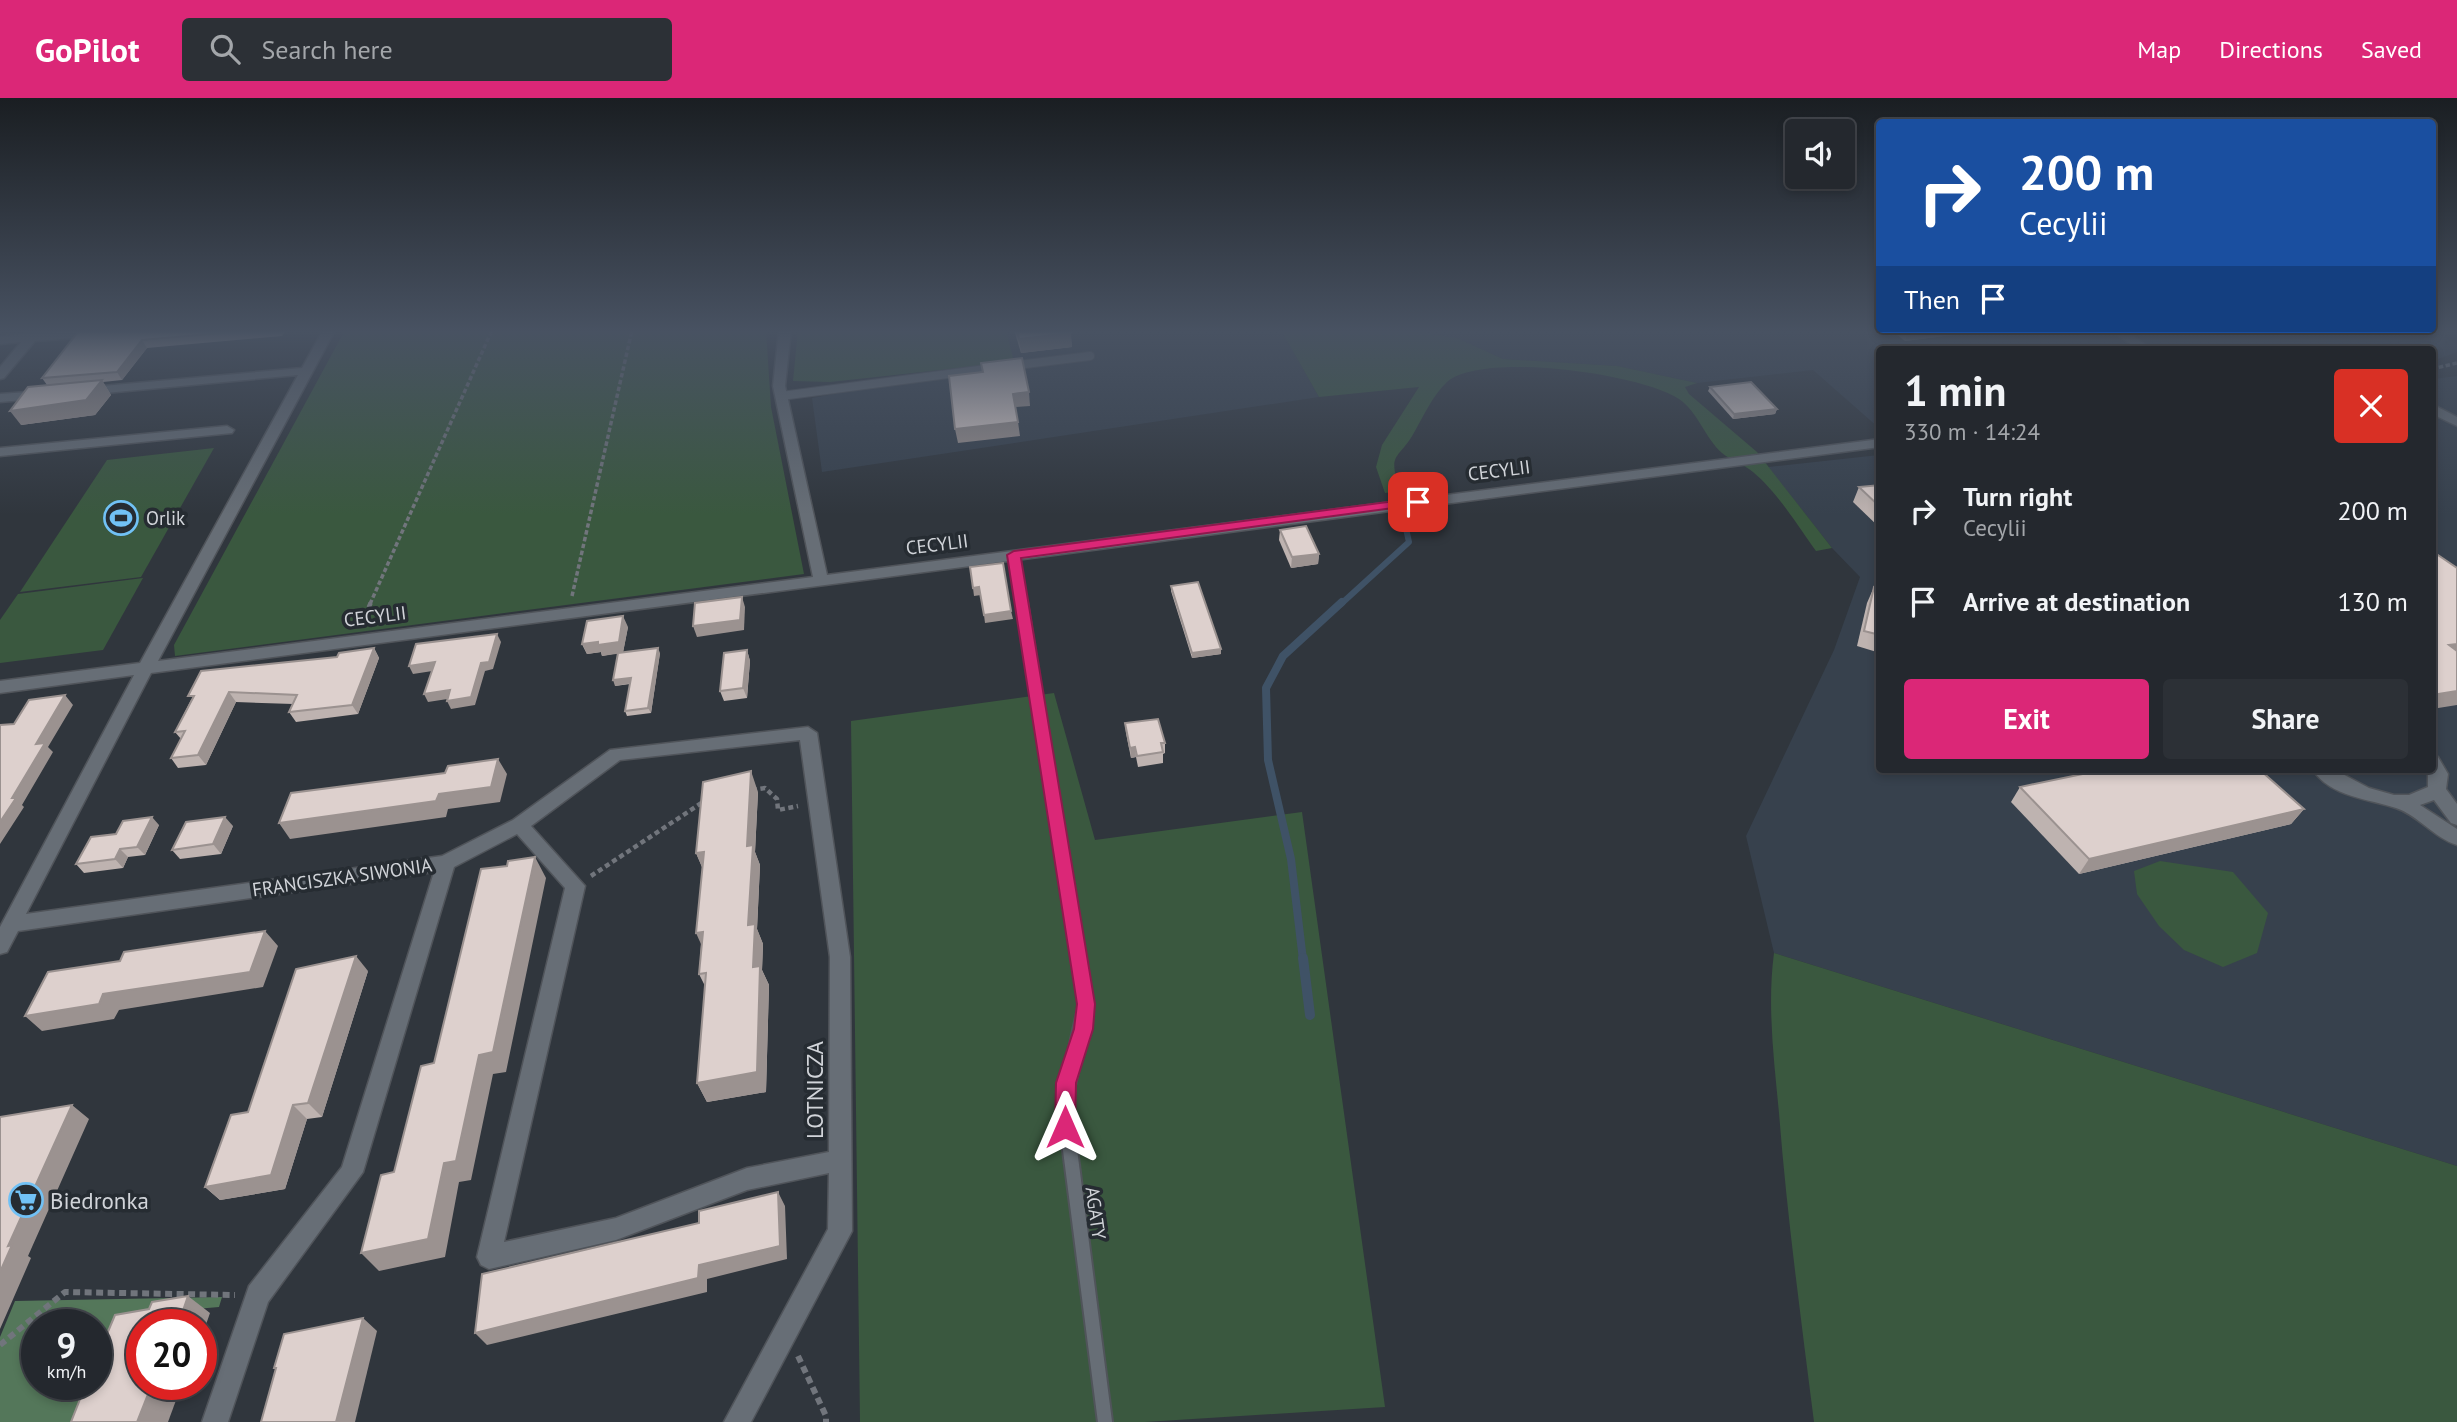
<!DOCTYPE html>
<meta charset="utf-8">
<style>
body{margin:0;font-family:"PT Sans",sans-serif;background:#2c3036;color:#f1f3f6;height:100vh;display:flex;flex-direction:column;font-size:26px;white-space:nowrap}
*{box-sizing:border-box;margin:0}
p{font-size:23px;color:#a3a6aa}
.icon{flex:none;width:38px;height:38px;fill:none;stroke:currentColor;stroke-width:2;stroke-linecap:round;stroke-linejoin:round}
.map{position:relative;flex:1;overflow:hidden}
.sheet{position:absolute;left:1876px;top:248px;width:560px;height:427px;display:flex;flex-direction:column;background:#24282e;border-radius:7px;box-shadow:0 4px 10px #0003,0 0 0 2px #41444a}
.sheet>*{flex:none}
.guide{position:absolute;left:1876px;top:21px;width:560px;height:214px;border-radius:7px;box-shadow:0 4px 10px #0003,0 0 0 2px #41444a;background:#1a4fa0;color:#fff;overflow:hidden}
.controls{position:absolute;left:1785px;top:21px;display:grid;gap:14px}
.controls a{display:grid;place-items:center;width:70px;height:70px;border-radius:7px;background:#24282e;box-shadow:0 4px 10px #0003,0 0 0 2px #41444a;font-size:35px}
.speed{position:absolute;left:21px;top:1211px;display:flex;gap:14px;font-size:35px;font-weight:700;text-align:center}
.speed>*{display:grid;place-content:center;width:91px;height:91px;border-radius:50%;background:#24282e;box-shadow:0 4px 10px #0003,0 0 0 2px #41444a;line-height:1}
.speed small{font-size:18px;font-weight:400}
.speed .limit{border:10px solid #d22;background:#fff;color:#111}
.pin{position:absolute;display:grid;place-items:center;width:60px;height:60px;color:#fff;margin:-30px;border-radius:14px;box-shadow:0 4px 10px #0006}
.me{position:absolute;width:77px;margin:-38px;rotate:0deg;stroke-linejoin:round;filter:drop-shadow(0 0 5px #0008)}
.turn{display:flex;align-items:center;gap:24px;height:147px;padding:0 28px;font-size:32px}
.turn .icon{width:91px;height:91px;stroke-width:2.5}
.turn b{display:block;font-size:49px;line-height:60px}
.then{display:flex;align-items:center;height:66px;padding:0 28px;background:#0003;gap:14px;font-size:26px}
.round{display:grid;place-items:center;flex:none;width:74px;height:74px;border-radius:7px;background:#2c3036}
.headline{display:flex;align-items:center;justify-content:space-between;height:119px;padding:0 28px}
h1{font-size:42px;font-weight:700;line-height:52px}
.cta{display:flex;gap:14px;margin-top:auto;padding:14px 28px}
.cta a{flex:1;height:80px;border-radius:7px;background:#db2777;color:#fff;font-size:28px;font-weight:700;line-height:80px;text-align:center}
.cta a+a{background:#2c3036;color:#f1f3f6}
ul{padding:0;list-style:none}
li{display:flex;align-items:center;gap:21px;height:91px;padding:0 28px}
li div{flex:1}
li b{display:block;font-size:26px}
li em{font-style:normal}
header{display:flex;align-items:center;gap:42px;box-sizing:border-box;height:98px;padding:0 35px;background:#db2777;color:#fff}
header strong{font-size:33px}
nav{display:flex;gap:38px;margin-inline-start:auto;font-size:24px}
.search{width:490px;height:63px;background:#2c3036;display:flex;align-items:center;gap:18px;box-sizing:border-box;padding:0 24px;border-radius:7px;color:#a3a6aa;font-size:26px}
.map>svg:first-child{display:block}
</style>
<header>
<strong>GoPilot</strong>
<div class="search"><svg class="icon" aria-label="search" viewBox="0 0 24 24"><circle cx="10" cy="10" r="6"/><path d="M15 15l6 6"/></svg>Search here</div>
<nav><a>Map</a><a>Directions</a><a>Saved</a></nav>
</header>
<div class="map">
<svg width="2457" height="1324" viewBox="0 0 2457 1324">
<rect width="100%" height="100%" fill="#30363d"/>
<!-- built -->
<g fill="#37414d">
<polygon points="999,232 1281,232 1319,299 822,374 812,300 1008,264"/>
<polygon points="1407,232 2431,232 2457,246 2457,254 2433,263 2432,252 1880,252 1879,330 1813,272 1697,285 1617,268 1503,261 1457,240"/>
<polygon points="2457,278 2457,1068 1774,855 1746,738 1834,552 1860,479 1832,450 1768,369 1879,357 1880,672 2432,672 2433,281"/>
</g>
<!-- green -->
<g fill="#3a583f">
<polygon points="345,232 766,232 771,309 804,476 175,558 174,547"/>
<polygon points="798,232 1006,232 1014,264 830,284 793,283"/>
<path d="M 1281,232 L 1407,232 L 1457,240 L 1503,261 L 1617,268 L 1697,285 L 1685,289 L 1689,296 L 1757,354 L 1832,450 L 1816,453 C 1798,428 1774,389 1749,371 C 1741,365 1730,362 1722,355 C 1705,340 1698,314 1679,301 C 1641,276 1483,253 1447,284 C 1433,297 1424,317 1415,333 C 1398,364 1387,352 1400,393 L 1385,395 L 1376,369 L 1382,347 L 1419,289 L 1319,299 Z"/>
<polygon points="214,350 141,479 20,494 107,362"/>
<polygon points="143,480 103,552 0,565 0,522 18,496"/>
<polygon points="1054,595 1095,742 1302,714 1385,1309 1145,1324 860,1324 851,623"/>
<polygon points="2160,763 2233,774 2268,815 2257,855 2223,869 2184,852 2159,828 2137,796 2134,773"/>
<path d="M 1774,855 L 2457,1068 L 2457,1324 L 1814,1324 C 1801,1221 1787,1118 1779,1015 C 1774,962 1767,908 1774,855 Z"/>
</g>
<!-- forest -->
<path fill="#54775a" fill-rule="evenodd" d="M 222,1199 L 219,1209 L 173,1213 L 142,1227 L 98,1324 L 0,1324 L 0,1239 L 15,1203 ZM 37,1227 L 96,1227 L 96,1286 L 37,1286 Z"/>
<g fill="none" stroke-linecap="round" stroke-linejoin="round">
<!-- stream-far2 -->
<polyline stroke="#3f5266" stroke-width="6" points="1341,506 1409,444 1402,413"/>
<!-- stream-far1 -->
<polyline stroke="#3f5266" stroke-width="8" points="1303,862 1291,761 1268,662 1266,590 1283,558 1342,504"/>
<!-- stream -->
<polyline stroke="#3f5266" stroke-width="10" points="1303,860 1310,917"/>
<!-- lane-far2 casing -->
<g stroke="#50545a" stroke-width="10">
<g id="lane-far2">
<polyline points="1010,268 1090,258"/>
<polyline points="781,298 994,270"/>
<polyline points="1014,457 1022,506"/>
</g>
</g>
<!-- lane-far1 casing -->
<g stroke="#50545a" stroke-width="14">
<polyline id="lane-far1" points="1022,504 1079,862"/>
</g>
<!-- lane casing -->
<g stroke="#50545a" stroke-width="18">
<polyline id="lane" points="1079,860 1086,906 1064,1005 1105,1324"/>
</g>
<!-- street casing -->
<g stroke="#50545a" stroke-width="3">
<g id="street">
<polygon points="87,232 135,232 129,236 35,243 4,280 0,281 0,269 21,244 0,246 0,238"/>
<path d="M 323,232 L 335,232 L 158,563 L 813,479 L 773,288 L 779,232 L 791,232 L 785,288 L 827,477 L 1880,341 L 1880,349 L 151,575 L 26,816 L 442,758 L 513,722 L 610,652 L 808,629 L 817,635 L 850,859 L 852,1133 L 751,1324 L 724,1324 L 828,1131 L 829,1075 L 747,1092 L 616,1142 L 489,1171 L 481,1167 L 477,1159 L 565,790 L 517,736 L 454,769 L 363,1074 L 268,1204 L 228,1324 L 202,1324 L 249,1188 L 342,1069 L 434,774 L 18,833 L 7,854 L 0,856 L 0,829 L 134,577 L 0,595 L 0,583 L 140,565 L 298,277 L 84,297 L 78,293 L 80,290 L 302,270 ZM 800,642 L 830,859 L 829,1054 L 747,1070 L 616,1120 L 504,1144 L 585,788 L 531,728 L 620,662 Z"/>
<polygon points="2110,232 2124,232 2153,252 2139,252"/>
<polygon points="42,293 48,297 46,300 0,304 0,296"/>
<polygon points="2432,306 2457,319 2457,328 2432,316"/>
<polygon points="227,328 234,332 232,335 0,358 0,350"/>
<path d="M 2432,657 L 2438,659 L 2448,676 L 2446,691 L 2457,706 L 2457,727 L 2451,725 L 2434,702 L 2420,707 L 2457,731 L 2457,747 C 2434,740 2418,717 2396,710 C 2370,701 2330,699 2313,672 L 2335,672 L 2369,690 L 2394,697 L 2409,697 L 2428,689 L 2428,672 L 2432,672 Z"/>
</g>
</g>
<!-- path-far2 -->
<g stroke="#71757c" stroke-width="3.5" stroke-dasharray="4.5 2.5" stroke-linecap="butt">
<polyline points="2432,271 2457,265"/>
<polyline points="572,498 632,232"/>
<polyline points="370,506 492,232"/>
</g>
<!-- path-far1 -->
<g stroke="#71757c" stroke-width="4.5" stroke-dasharray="5 3.5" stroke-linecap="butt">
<polyline points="362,525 371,504"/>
<polyline points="752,692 765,690 777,701 778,712 798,708"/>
<polyline points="591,778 706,702"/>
</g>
<!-- path -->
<g stroke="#71757c" stroke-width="6" stroke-dasharray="7 4.5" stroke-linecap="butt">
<polyline points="0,1247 65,1194 235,1197"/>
<polyline points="798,1258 826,1318 826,1324"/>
</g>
<!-- lane-far2 -->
<use href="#lane-far2" stroke="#676e76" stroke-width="8"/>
<!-- lane-far1 -->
<use href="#lane-far1" stroke="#676e76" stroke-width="10"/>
<!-- lane -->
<use href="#lane" stroke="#676e76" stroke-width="14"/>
<!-- street -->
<use href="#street" fill="#676e76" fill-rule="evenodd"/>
</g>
<!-- wall -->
<g fill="#beb3b0">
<polygon points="103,232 286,232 282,238 147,250 122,282 103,284 111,297 95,317 21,327 47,287 42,280"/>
<polygon points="1014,232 1070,232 1072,249 1021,255"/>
<polygon points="1891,232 1954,232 1952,237 1905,243"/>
<polygon points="1710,289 1777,311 1775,316 1733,321 1708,293"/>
<polygon points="1880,387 1880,430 1853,404 1859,389"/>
<polygon points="1280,432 1319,456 1318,466 1291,470 1279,442"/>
<polygon points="1171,488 1221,556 1192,560 1171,493"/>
<polygon points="1874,489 1880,491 1880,555 1857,548 1867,505"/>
<polygon points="628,529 623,554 660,555 651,615 627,618 625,613 630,586 615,588 618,555 602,558 601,554 587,556 582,546"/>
<polygon points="374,550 379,560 358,616 296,624 289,614 293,606 236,604 206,667 178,670 171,660 181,641 175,634 191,602 337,559"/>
<polygon points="747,552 750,563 747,600 724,603 720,593"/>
<polygon points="1125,625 1165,645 1165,655 1163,656 1163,665 1138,669 1136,659 1131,660 1126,635"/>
<polygon points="2020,689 2304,711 2291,726 2079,776 2011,704"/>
<polygon points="758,694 755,754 760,767 757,831 763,846 762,872 769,887 766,994 707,1004 697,985 705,888 699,876 701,847 702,769 696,755"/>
<polygon points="159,727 145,757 128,759 123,770 84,775 76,766 116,736"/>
<polygon points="233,728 221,756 180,761 172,752"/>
<polygon points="368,873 322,1019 307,1021 285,1091 220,1102 205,1089 248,1014"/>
</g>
<!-- shaded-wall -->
<g fill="#9b9290">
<polygon points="279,232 286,232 282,238"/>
<polygon points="1945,232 1954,232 1952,237 1905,243 1907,237"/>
<polygon points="1071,235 1072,249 1021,255 1019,241"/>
<polygon points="142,242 147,250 122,282 117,274"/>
<polygon points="102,282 111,297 95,317 21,327 10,313"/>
<polygon points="1029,294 1030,308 1015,309 1013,296"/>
<polygon points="1777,311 1775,316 1733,321 1734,316"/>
<polygon points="1018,324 1020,338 958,345 955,331"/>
<polygon points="1319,456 1318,466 1291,470 1292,459"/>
<polygon points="979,489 981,497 974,498 973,490"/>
<polygon points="742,499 745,509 744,532 697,539 693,528"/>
<polygon points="1011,513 1013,521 985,525 984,517"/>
<polygon points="623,518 628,529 623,555 602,558 601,554 587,556 582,546"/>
<polygon points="497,536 501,544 493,571 485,573 475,607 451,611 447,603 481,565"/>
<polygon points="2457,546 2457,559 2449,547"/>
<polygon points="374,550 379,560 358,616 352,607"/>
<polygon points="658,550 660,555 651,615 648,610"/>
<polygon points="1221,551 1221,556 1192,560 1192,555"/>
<polygon points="747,552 750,563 747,600 743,590"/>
<polygon points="435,564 439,572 413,576 409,568"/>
<polygon points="631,580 633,585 615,588 613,582"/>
<polygon points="450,592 454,600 428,604 424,596"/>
<polygon points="2457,593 2457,607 2432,611 2432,597"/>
<polygon points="229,594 236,604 206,667 198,657"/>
<polygon points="65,597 73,607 48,649 53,654 22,707 24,709 0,746 0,724 12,700 36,646"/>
<polygon points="1135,649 1136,659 1131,660 1130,650"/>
<polygon points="498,661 507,676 500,704 448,711 446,719 290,741 279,725 439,696"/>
<polygon points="751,673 758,694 755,754 760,767 757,831 763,846 762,872 769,887 766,994 707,1004 697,985 753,869 748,827 747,748"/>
<polygon points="2304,711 2291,726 2079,776 2089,761"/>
<polygon points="152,719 159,727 145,757 137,749"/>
<polygon points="225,719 233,728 221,756 213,746"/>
<polygon points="120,751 128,759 123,770 115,761"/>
<polygon points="704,754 705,776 696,755"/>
<polygon points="535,759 546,780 506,974 493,976 471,1082 459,1084 445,1159 379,1173 361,1155 444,1065 479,957"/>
<polygon points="265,833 278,848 263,889 119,912 114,921 42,933 25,918 103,896"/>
<polygon points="703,834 705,855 696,835"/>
<polygon points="356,858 368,873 322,1019 308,1005"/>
<polygon points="72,1007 89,1021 28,1158 31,1160 0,1231 0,1174 8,1148"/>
<polygon points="293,1007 307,1021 285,1091 220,1102 205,1089"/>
<polygon points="778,1094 785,1108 787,1161 707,1181 707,1194 487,1247 475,1235 699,1167"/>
<polygon points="188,1198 210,1215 201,1241 201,1227 178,1227"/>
<polygon points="363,1220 377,1233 355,1324 336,1324"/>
<polygon points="152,1286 182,1286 168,1324 137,1324"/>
</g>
<!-- building -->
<g fill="#ddd0cd" stroke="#9b9290" stroke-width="2">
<polygon points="103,232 257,232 142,242 117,274 42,280 78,234"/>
<polygon points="1017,232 1070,232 1071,235 1019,241"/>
<polygon points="1901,232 1945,232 1907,237"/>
<polygon points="1022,260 1029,294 1013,296 1018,324 955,331 949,278 983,274 981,265"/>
<polygon points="102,282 86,302 10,313 28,289"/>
<polygon points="1751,284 1777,311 1734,316 1710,289"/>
<polygon points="1880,387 1880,409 1859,389"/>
<polygon points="1306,428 1319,456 1292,459 1280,432"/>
<polygon points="2432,453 2457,470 2457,546 2449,547 2457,553 2457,593 2432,597"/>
<polygon points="1003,465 1011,513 984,517 979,489 973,490 970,469"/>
<polygon points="1198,484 1221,551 1192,555 1171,488"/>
<polygon points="1874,489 1880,491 1880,537 1864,533"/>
<polygon points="742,499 740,522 693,528 695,505"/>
<polygon points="623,518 619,544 598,547 598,544 582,546 587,523"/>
<polygon points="497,536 489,564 481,565 471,599 447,603 450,592 424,596 435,564 409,568 416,546"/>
<polygon points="374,550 352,607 289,614 297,597 229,594 198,657 171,660 185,633 175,634 194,598 188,598 201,573 337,559 339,555"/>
<polygon points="658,550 648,610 625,613 631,580 613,582 618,555"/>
<polygon points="747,552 743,590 720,593 724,555"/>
<polygon points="65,597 36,646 45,645 12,700 16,700 0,724 0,627 14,626 29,602"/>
<polygon points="1158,621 1165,645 1161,645 1163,654 1137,658 1135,649 1130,650 1125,625"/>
<polygon points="498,661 491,689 439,696 436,703 279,725 291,695 445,675 448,668"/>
<polygon points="2102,672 2260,672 2304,711 2089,761 2020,689"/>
<polygon points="751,673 747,748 753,747 748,827 755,826 753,869 760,868 757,974 697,985 706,875 699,876 703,834 696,835 704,754 696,755 703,684"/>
<polygon points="152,719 137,749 120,751 115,761 76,766 91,739 116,736 123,723"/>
<polygon points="225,719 213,746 172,752 186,724"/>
<polygon points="535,759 493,954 479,957 456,1063 444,1065 428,1141 361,1155 381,1077 394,1074 421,968 434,965 481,771 507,768 508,763"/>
<polygon points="265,833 250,874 103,896 99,906 25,918 48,874 120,863 124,854"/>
<polygon points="356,858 308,1005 293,1007 271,1077 205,1089 231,1017 248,1014 296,871"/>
<polygon points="72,1007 8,1148 12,1147 0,1174 0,1019"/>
<polygon points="778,1094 780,1148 699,1167 698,1180 475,1235 482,1176 699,1125 699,1113"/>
<polygon points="188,1198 178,1227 142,1227 142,1286 152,1286 137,1324 71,1324 86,1286 96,1286 96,1262 115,1217 149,1211 152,1204"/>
<polygon points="363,1220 336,1324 261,1324 276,1270 274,1270 284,1236"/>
</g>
<!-- sky -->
<linearGradient id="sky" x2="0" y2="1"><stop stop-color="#1a1e22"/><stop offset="0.56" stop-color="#485262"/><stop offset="1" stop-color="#485262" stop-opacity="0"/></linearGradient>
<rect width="2457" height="417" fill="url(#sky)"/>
<!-- route -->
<polygon fill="#db2777" stroke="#8e194d" stroke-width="2" points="1418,400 1425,404 1423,406 1021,460 1095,906 1093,931 1076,985 1075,1029 1072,1036 1065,1038 1058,1036 1055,1029 1056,985 1074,931 1077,906 1007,457 1014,453"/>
<!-- icons -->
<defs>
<g id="stadium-ring" transform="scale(1.75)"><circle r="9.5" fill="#262c32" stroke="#71c1f5" stroke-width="1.5"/><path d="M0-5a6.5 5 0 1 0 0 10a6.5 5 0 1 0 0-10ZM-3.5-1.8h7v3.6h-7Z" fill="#71c1f5"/></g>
<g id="supermarket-ring" transform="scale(1.75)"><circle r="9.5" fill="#262c32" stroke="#71c1f5" stroke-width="1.5"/><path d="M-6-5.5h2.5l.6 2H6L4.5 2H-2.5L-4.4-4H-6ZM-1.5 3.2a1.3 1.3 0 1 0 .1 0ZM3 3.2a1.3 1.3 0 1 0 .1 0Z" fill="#71c1f5"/></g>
</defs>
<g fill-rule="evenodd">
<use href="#stadium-ring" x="121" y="420"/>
<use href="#supermarket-ring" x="26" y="1102"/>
</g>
<g text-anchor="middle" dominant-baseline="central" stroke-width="7" stroke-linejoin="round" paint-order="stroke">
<!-- street labels -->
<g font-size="19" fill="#d1d4d9" stroke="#262c32">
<text transform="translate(1499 372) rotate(-7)">CECYLII</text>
<text transform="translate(937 446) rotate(-7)">CECYLII</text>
<text transform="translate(375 518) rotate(-7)">CECYLII</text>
<text transform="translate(342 779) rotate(-8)">FRANCISZKA SIWONIA</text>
<text transform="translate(1096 1115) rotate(82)">AGATY</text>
</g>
<!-- poi labels -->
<g font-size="19" fill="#d1d4d9" stroke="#262c32" text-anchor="start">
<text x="146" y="420">Orlik</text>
</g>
<!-- near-street labels -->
<g font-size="23" fill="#d1d4d9" stroke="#262c32">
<text transform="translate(814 992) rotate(-90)">LOTNICZA</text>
</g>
<!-- near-poi labels -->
<g font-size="23" fill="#d1d4d9" stroke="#262c32" text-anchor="start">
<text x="50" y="1102">Biedronka</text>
</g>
</g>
</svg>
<div class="controls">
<a><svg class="icon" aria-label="sound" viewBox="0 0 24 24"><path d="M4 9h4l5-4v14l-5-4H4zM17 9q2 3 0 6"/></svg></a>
</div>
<div class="speed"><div>9<small>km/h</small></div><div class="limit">20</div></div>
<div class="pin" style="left:1418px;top:404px;background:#d93025"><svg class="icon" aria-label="arrive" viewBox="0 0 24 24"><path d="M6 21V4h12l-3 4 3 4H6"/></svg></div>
<svg class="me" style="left:1065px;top:1029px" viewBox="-20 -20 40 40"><path d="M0-17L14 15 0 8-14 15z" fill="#db2777" stroke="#fff" stroke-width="4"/></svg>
<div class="guide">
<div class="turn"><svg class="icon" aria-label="right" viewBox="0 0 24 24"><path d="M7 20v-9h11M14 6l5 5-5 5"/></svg><div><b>200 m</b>Cecylii</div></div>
<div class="then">Then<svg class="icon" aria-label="arrive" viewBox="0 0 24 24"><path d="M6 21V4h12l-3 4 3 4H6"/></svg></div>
</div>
<section class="sheet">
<div class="headline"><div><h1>1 min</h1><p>330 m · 14:24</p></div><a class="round" style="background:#d93025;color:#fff"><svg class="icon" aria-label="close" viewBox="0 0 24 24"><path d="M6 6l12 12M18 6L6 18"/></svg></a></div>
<ul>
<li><svg class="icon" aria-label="right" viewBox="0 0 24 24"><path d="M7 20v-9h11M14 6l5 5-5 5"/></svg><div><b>Turn right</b><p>Cecylii</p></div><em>200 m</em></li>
<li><svg class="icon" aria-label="arrive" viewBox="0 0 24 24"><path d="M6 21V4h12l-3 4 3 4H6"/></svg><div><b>Arrive at destination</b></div><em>130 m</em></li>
</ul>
<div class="cta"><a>Exit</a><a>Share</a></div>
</section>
</div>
